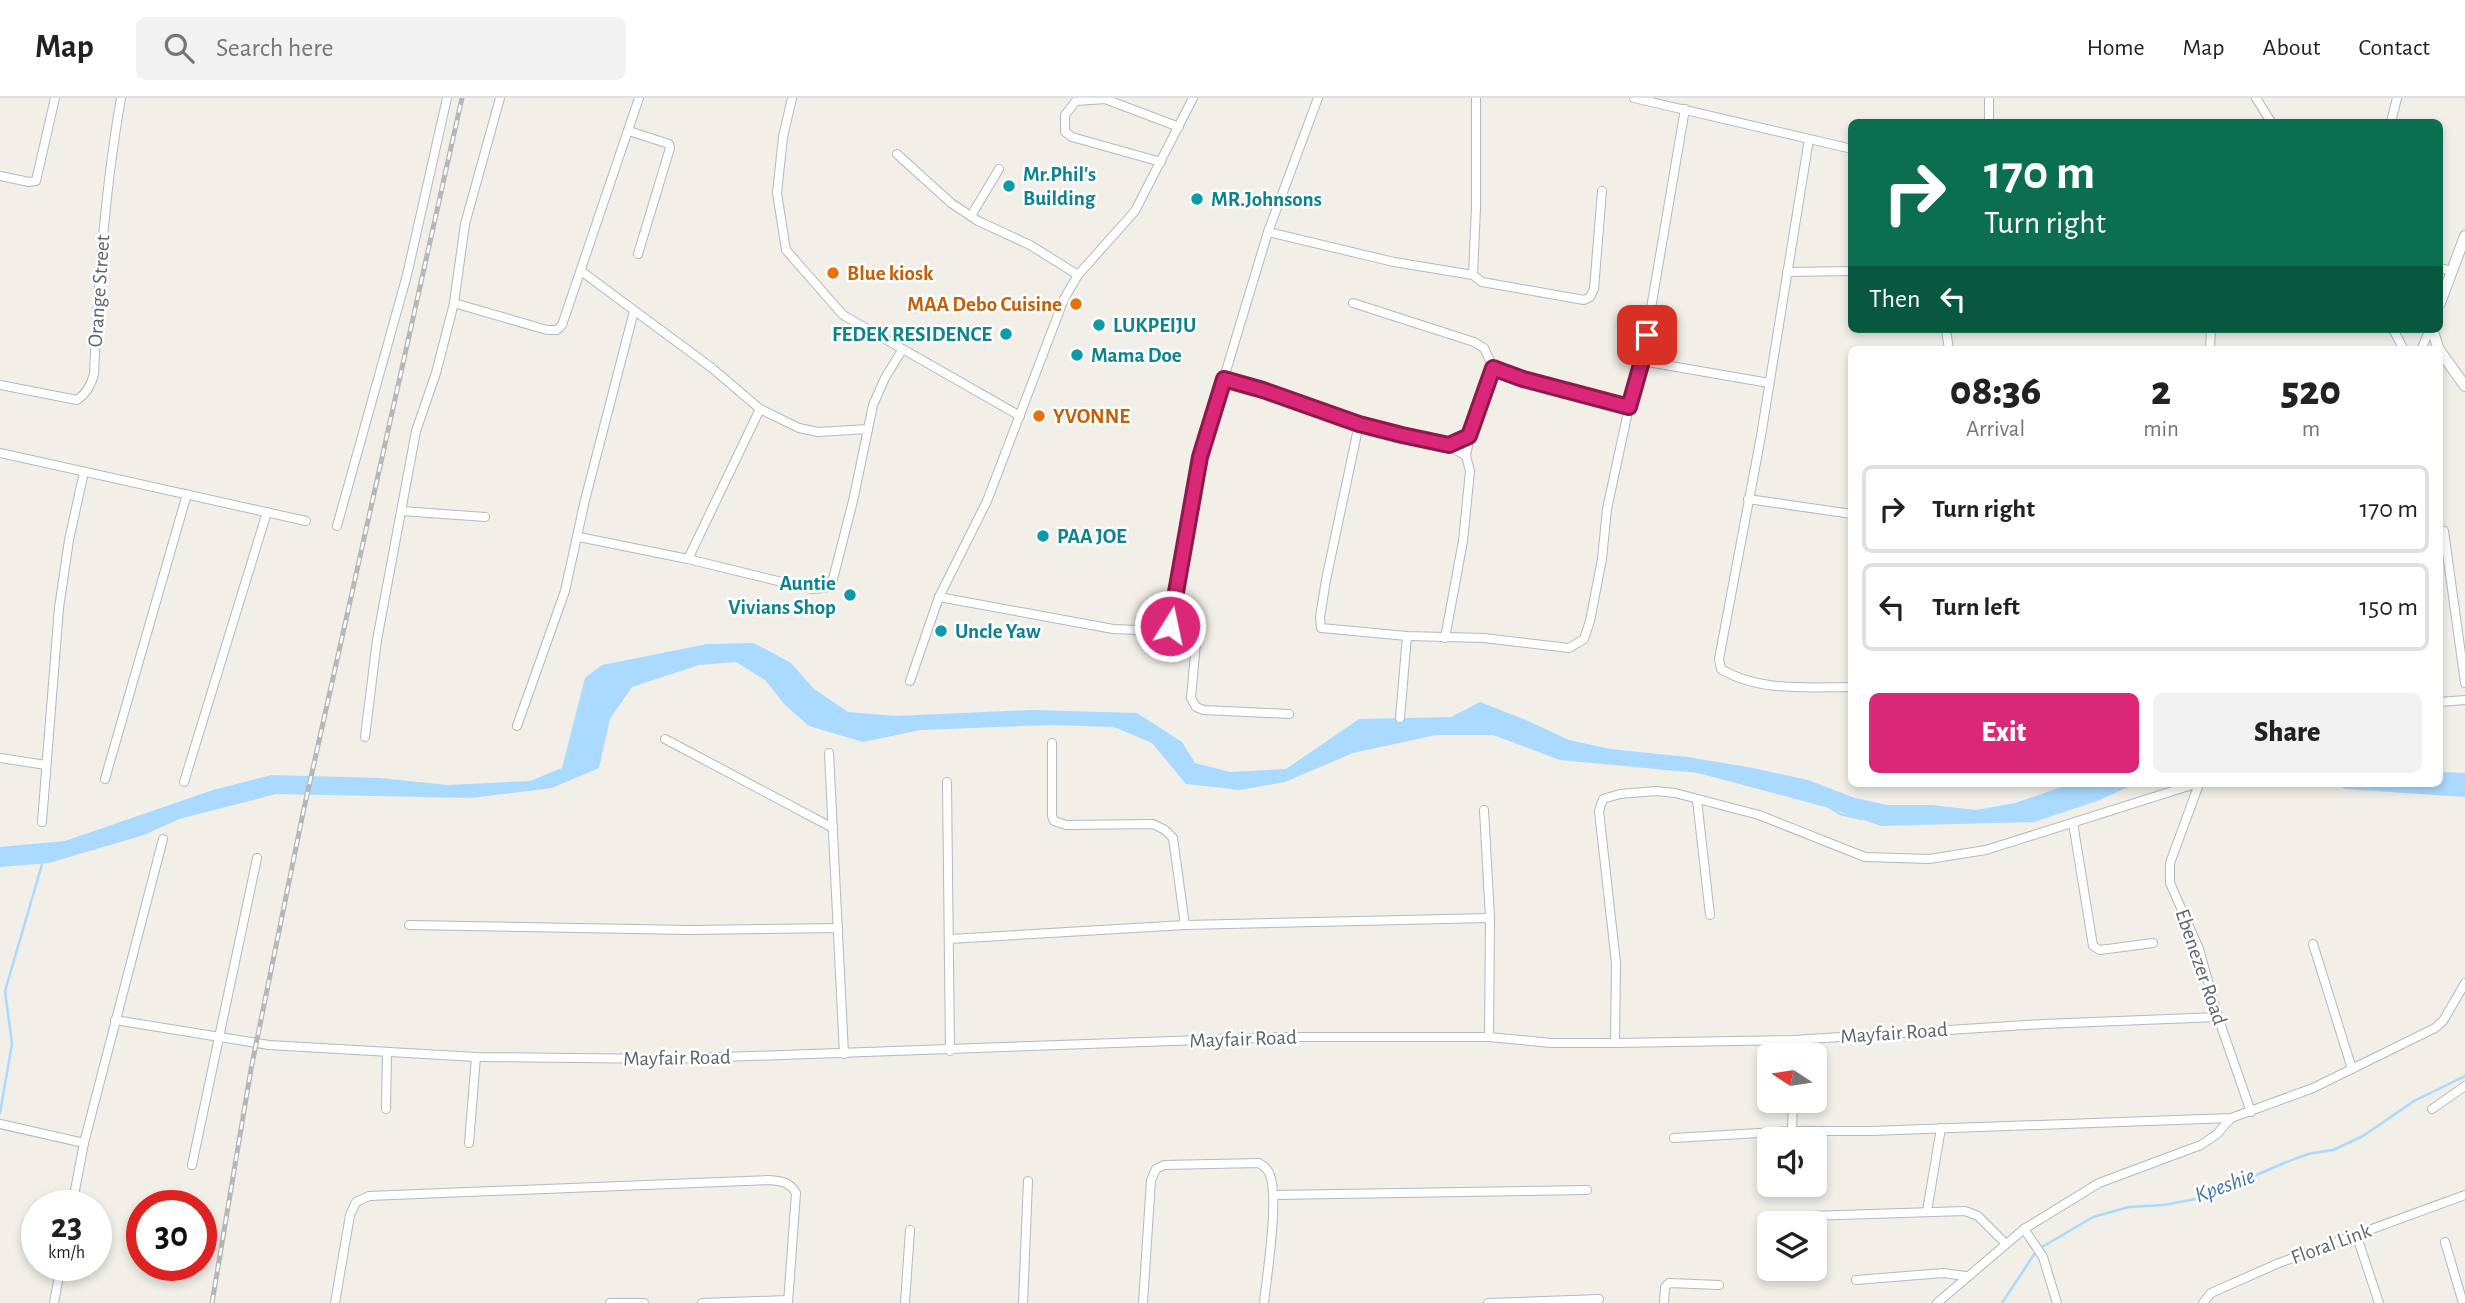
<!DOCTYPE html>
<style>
body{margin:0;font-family:"Alegreya Sans",sans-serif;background:#f2f2f2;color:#222;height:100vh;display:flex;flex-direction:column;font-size:26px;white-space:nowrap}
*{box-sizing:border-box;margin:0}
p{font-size:23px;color:#767676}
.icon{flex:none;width:38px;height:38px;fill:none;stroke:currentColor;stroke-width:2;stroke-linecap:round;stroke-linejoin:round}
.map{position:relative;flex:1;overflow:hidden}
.panel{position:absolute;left:1848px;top:248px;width:595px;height:441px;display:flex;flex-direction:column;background:#fff;border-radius:10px;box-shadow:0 4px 10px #0003}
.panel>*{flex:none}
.guide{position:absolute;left:1848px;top:21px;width:595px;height:214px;border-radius:10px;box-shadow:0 4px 10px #0003;background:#0b6e4f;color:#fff;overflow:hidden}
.needle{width:46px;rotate:282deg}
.fabs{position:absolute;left:1757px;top:945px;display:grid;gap:14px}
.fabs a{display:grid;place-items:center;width:70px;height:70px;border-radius:10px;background:#fff;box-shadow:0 4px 10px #0003;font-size:35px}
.speed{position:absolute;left:21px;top:1092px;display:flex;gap:14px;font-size:35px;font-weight:700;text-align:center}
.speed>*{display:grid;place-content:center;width:91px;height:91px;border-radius:50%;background:#fff;box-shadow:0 4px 10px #0003;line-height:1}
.speed small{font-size:18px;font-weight:400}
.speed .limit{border:10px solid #d22;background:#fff;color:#111}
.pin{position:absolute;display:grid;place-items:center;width:60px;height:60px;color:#fff;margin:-30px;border-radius:14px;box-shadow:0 4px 10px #0006}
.me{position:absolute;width:77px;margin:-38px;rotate:10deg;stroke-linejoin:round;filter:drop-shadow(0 0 5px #0008)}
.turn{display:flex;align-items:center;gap:24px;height:147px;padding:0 21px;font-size:32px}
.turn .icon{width:91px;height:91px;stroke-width:2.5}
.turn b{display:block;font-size:49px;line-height:60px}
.then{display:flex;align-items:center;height:66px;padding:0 21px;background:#0003;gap:14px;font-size:26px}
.eta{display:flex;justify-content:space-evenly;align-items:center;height:119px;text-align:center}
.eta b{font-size:42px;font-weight:800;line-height:49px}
.cta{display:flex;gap:14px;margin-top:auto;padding:14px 21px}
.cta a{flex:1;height:80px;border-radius:10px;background:#db2777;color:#fff;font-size:28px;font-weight:800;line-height:80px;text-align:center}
.cta a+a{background:#f2f2f2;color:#222}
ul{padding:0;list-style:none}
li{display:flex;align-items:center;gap:21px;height:88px;margin:0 14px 10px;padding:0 7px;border:4px solid #e0e0e0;border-radius:10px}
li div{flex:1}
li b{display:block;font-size:26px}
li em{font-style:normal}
header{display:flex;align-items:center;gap:42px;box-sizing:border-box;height:98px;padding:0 35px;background:#fff;border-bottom:2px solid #e0e0e0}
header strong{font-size:33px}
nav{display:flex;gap:38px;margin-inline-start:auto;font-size:24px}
.search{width:490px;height:63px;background:#f2f2f2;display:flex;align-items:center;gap:18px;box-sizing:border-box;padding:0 24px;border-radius:10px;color:#767676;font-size:26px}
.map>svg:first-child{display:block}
</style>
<header>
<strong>Map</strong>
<div class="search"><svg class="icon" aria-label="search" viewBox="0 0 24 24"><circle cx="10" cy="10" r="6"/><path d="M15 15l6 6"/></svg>Search here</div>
<nav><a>Home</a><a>Map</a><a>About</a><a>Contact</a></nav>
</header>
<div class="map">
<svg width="2465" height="1205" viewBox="0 0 2465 1205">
<rect width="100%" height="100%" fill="#f1efe8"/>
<!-- water -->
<g fill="#aadaff">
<polygon points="754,545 791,565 814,591 848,614 896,618 1032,612 1137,615 1182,644 1195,665 1230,674 1286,671 1359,621 1451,619 1480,604 1526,622 1569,642 1610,651 1687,659 1753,670 1808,682 1855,700 1887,707 1931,707 1976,712 2015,705 2070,686 2135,686 2097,703 2034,724 1881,728 1833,711 1698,675 1560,662 1493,637 1436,637 1353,655 1285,684 1240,692 1186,686 1152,645 1114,629 1052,627 920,632 863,644 809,628 785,607 765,582 736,564 699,567 632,589 610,621 599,670 552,690 471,700 276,696 179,721 144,737 49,765 0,769 0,749 65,743 213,692 271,677 380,680 447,687 530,683 562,670 585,580 602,567 707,546"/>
<polygon points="2440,674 2465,675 2465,699 2346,691 2333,686 2440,686"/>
</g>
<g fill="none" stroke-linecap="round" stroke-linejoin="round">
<!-- stream -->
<g stroke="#aadaff" stroke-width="2.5">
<polyline points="1829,709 1840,716 1862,721"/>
<polyline points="0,1015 12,946 5,893 43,763"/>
<polyline points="2002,1205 2037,1152 2093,1119 2129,1109 2164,1107 2206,1099 2284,1065 2308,1056 2333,1052 2363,1038 2414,1003 2465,978"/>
</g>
<!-- minor casing -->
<g stroke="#b5b8bc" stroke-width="10">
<g id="minor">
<polyline points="792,0 783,39 777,95 786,152 843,217 1020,318"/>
<polyline points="1193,0 1135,113 1078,177 1064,201 987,403 939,499 1113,531 1162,533 1170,528 1200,359 1268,134 1318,0"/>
<polyline points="1476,0 1476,110 1473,177 1482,184 1584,202 1590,199 1594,191 1602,93"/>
<polyline points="1634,0 1852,51"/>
<polyline points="2256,0 2271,24"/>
<polyline points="1989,24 1989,0"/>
<polyline points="2391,24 2397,0"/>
<polyline points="629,33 669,46 670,50 638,156"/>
<path d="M 1809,41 L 1761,338 L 1719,561 L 1721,571 C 1758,594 1809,589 1852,589"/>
<polyline points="897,56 951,105 978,123 1030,147 1078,177"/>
<polyline points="1161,64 1072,39 1065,34 1065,17 1076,3 1105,1 1179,29"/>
<polyline points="0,78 29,84 36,83 55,0"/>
<polyline points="971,118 999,71"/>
<polyline points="1268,134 1394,164 1473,177"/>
<polyline points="2440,170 2452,173"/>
<polyline points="581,173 712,270 760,311 799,330 818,334 868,331"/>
<polyline points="1787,174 1852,173"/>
<polyline points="454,205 547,232 557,232 562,227 639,0"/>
<polyline points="1353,205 1474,244 1484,250 1493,270 1470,337 1466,358 1470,373 1463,443 1445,540"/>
<polyline points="1946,231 1949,252"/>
<polyline points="2393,231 2404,252"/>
<polyline points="2210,252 2211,231"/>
<polyline points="2421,252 2430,231"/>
<polyline points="1642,263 1769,285"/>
<polyline points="1493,270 1523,281 1629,309"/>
<path d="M 1224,281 C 1270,294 1313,312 1358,326 C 1393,337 1434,337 1466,358"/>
<path d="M 0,287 L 77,302 C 87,295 91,287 94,276 C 98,183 105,91 121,0"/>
<polyline points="1359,326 1326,482 1320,519 1321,530 1407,538 1484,540 1569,550 1584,541 1590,523 1602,461 1607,411 1629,309 1642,263 1685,11"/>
<polyline points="1449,347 1470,337"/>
<polyline points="0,355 306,423"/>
<polyline points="1748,401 1852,416"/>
<polyline points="402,413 485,419"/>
<polyline points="337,428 407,177 447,0"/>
<polyline points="2444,433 2465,585"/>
<polyline points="579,439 688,461 811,491 825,490 833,481 853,403 873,307 885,280 902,252"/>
<polyline points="688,461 760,311"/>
<path d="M 1170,528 C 1180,531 1193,533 1196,545 L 1191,600 L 1196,609 L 1204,612 L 1289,616"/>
<polyline points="910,583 939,499"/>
<polyline points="2440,604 2465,602"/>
<polyline points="1400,620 1407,538"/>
<polyline points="517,628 565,493 585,402 634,213"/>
<polyline points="365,639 377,542 416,333 436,275 454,205 465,126 500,0"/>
<polyline points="665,641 833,730"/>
<polyline points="1052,645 1052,718 1054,723 1066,727 1153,726 1165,732 1173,740 1185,827"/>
<polyline points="829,655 844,956"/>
<polyline points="0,660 46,667"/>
<polyline points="105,681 187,396"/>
<polyline points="184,684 267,414"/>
<polyline points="947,684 950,953"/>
<polyline points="2199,686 2170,765 2170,785 2199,851 2218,919 2251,1014"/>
<polyline points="1697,702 1710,817"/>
<polyline points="1484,712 1490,820 1489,939"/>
<polyline points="42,724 59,510 69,442 84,374"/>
<polyline points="2073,725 2093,848 2100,852 2153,845"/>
<polyline points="409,827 690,832 838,830"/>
<polyline points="950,841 1185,827 1490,820"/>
<polyline points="2313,846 2352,971"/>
<polyline points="115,922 269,947 476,959 669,961 1283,939 1489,939 1551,945 1615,945 1794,942 2043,926 2218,919"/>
<polyline points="1615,945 1616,865 1599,713 1603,701 1620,696 1656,693 1675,695 1759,717 1865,759 1929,761 1986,752 2195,686"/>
<polyline points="1794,957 1794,942"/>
<polyline points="386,1011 387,954"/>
<polyline points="2432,1011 2465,988"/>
<polyline points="0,1026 84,1045"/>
<polyline points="1792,1033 1793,1003"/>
<polyline points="1674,1040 1792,1033 1871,1033 2231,1020 2313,990 2435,930 2443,923 2465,885"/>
<polyline points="469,1045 476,959"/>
<polyline points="192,1067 257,760"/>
<polyline points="1274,1097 1587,1092"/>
<polyline points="72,1108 84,1045 163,741"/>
<polyline points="1927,1113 1941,1030"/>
<polyline points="1808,1118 1965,1113 1978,1118 2006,1146"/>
<polyline points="2024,1131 2043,1159 2057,1205"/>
<polyline points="2356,1136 2379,1205"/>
<polyline points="2445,1144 2463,1205"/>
<polyline points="1856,1182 1943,1175 1966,1178"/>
<polyline points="54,1205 61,1167"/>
<path d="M 335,1205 L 350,1117 L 356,1104 L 369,1098 L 769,1082 C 781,1083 790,1084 796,1095 L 788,1205"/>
<polyline points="610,1205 644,1205"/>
<polyline points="702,1205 788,1202"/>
<polyline points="905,1205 910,1132"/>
<polyline points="1023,1205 1028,1083"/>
<path d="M 1143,1205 L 1151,1082 L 1156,1071 L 1164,1067 L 1259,1065 C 1264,1068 1268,1071 1270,1077 C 1279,1102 1267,1176 1264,1205"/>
<polyline points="1488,1205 1599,1201"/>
<polyline points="1664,1205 1665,1189 1669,1185 1719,1187"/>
<polyline points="1937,1205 2024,1131 2099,1085 2201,1047 2217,1036 2231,1020"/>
<polyline points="2203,1205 2211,1195 2279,1165 2465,1097"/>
</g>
</g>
<!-- tertiary casing -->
<g stroke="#b5b8bc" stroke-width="12">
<g id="tertiary">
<polyline points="2440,205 2465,138"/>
<polyline points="2432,231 2439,252"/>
<polyline points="2440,253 2465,288"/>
</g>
</g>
<!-- minor -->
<use href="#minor" stroke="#fff" stroke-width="8"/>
<!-- tertiary -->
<use href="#tertiary" stroke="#fff" stroke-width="10"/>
<!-- rail casing -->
<g stroke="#b6b7b8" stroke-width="5">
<polyline id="rail" points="212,1205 251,971 303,715 462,0"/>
</g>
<!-- rail -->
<use href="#rail" stroke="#fff" stroke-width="2.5" stroke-dasharray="8" stroke-linecap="butt"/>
</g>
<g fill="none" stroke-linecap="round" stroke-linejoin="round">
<!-- route casing -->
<g stroke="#8e194d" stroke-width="18">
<polyline id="route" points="1170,528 1200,359 1224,281 1263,292 1359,326 1402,337 1449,347 1469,338 1493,270 1523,281 1629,309 1642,263 1647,237"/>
</g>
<!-- route -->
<use href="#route" stroke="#db2777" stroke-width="12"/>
</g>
<!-- markers -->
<g fill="#0f9aa8" stroke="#fff" stroke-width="2.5">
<circle cx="1009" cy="88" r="7"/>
<circle cx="1197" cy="101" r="7"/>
<circle cx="1099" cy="227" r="7"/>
<circle cx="1006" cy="236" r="7"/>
<circle cx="1077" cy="257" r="7"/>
<circle cx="1043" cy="438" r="7"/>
<circle cx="850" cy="497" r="7"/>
<circle cx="941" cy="533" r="7"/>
</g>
<g fill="#e8710a" stroke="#fff" stroke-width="2.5">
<circle cx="833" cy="175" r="7"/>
<circle cx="1076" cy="206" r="7"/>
<circle cx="1039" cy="318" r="7"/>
</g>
<g text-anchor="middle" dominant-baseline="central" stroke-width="5" stroke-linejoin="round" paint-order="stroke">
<!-- culture labels -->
<g font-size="21" font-weight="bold" fill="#0d838f" stroke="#fff" text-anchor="start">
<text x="1023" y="76">Mr.Phil's<tspan x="1023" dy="24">Building</tspan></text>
<text x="1211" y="101">MR.Johnsons</text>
<text x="1113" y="227">LUKPEIJU</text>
<text x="992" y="236" text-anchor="end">FEDEK RESIDENCE</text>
<text x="1091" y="257">Mama Doe</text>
<text x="1057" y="438">PAA JOE</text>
<text x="836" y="485" text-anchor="end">Auntie<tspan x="836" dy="24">Vivians Shop</tspan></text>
<text x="955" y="533">Uncle Yaw</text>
</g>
<!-- food labels -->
<g font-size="21" font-weight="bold" fill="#c56008" stroke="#fff" text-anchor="start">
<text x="847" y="175">Blue kiosk</text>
<text x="1062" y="206" text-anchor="end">MAA Debo Cuisine</text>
<text x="1053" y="318">YVONNE</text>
</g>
<!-- street labels -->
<g font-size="21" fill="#5f6368" stroke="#fff">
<text transform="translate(99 193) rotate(-86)">Orange Street</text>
<text transform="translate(2201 869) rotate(71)">Ebenezer Road</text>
<text transform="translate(1894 935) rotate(-4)">Mayfair Road</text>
<text transform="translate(1243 941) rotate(-2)">Mayfair Road</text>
<text transform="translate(677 960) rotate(-1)">Mayfair Road</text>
<text transform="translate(2331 1146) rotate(-20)">Floral Link</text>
</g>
<!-- water labels -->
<g font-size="23" font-style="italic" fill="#4174aa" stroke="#fff">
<text transform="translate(2225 1088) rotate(-20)">Kpeshie</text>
</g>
</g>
</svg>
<div class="fabs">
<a><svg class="needle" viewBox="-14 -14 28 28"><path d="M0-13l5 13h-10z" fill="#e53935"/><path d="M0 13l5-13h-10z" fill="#767676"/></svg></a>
<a><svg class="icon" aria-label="sound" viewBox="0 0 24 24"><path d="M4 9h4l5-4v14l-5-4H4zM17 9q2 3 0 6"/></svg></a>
<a><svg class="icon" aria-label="layers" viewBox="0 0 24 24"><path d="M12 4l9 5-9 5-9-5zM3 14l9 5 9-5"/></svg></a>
</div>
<div class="speed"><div>23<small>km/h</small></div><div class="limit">30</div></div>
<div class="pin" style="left:1647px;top:237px;background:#d93025"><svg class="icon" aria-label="arrive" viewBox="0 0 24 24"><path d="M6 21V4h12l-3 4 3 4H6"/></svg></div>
<svg class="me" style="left:1170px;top:528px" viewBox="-20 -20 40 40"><circle r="17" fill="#db2777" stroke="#fff" stroke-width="3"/><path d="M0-11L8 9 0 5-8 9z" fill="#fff"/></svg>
<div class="guide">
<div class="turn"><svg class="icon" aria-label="right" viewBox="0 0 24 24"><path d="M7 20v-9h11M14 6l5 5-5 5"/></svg><div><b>170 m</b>Turn right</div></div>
<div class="then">Then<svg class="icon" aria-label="left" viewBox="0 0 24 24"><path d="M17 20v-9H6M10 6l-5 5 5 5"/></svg></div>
</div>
<section class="panel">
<div class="eta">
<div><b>08:36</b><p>Arrival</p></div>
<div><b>2</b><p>min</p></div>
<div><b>520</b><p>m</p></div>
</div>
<ul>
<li><svg class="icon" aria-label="right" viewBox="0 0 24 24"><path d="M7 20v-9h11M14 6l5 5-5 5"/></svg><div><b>Turn right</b></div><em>170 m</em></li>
<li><svg class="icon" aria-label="left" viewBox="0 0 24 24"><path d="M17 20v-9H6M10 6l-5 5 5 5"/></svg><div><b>Turn left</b></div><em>150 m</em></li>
</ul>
<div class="cta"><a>Exit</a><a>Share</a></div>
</section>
</div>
